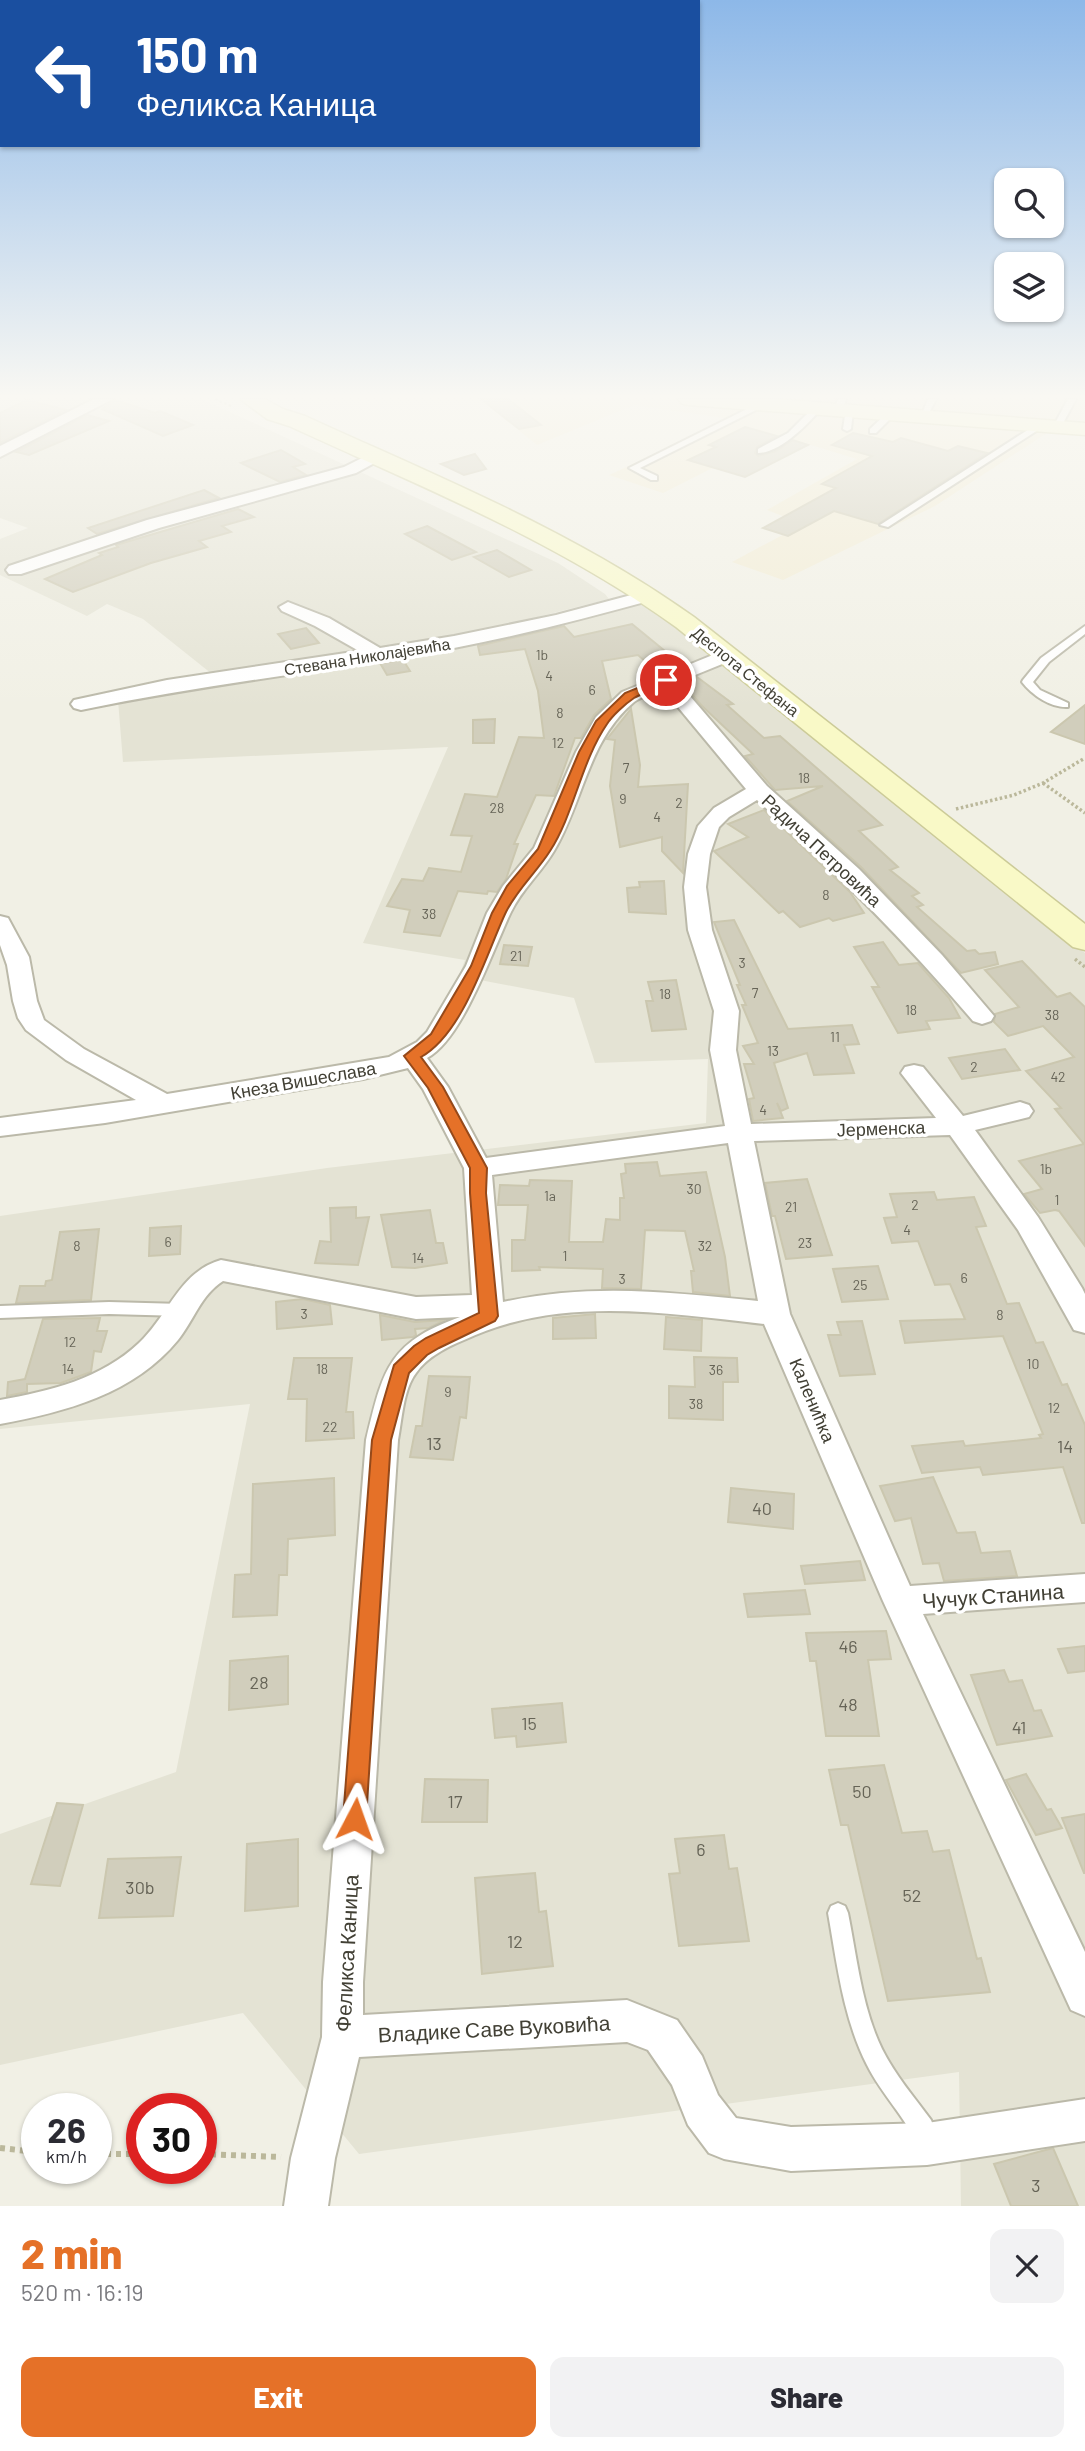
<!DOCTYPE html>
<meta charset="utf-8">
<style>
body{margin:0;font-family:Barlow,sans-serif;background:#f2f2f3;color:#2b2b33;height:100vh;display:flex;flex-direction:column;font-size:26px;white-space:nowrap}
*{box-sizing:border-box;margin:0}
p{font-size:23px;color:#7c7c81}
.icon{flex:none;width:38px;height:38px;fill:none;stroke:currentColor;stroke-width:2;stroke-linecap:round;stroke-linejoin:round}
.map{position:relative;height:2206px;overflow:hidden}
.details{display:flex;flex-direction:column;background:#fff;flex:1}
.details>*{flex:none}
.top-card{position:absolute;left:0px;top:0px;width:700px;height:147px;box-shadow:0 2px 5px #0004;background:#1a4fa0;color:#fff;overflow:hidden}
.controls{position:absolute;left:994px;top:168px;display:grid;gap:14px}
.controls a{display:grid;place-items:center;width:70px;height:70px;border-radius:14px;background:#fff;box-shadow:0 2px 5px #0004;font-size:35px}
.speed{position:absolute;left:21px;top:2093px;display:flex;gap:14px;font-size:35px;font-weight:700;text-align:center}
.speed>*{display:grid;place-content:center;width:91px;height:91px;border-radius:50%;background:#fff;box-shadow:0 2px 5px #0004;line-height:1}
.speed small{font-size:18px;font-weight:400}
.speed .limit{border:10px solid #d22;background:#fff;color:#111}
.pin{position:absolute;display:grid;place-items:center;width:60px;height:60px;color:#fff;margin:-30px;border:4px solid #fff;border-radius:50%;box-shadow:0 2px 7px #0007}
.me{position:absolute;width:77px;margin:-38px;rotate:4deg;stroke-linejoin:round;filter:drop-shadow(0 0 5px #0008)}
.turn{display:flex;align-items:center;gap:24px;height:147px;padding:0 21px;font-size:32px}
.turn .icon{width:91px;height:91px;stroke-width:2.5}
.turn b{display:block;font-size:49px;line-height:60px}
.round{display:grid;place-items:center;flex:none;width:74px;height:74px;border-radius:14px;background:#f2f2f3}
.headline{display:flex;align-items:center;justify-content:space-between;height:119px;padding:0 21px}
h1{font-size:42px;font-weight:800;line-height:52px;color:#e57128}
.button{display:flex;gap:14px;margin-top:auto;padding:14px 21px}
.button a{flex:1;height:80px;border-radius:14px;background:#e57128;color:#fff;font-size:28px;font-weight:800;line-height:80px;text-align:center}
.button a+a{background:#f2f2f3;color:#2b2b33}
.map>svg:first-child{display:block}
</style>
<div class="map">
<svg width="1085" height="2206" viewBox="0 0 1085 2206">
<rect width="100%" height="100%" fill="#f1f0e5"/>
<!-- residential -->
<g fill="#e4e3d4">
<polygon points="0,399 202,399 558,563 605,594 609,599 451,639 212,674 143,619 107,604 87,616 0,575 0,539 28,528 0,518"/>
<polygon points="644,602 1085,953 1085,2206 961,2206 959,2072 359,2154 243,2013 0,2065 0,1834 176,1772 250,1404 0,1429 0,1216 327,1168 706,1123 708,1059 595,1063 574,998 459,976 465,960 363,943 448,747 123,762 118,700"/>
</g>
<!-- commercial -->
<polygon fill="#f1ebd2" points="480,399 1085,399 1085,434 1050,431 935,506 783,580 732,562 803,524 767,510 857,459 778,435 663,493 609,475 731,419 634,405 537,445"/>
<!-- building -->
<g fill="#d1cebc" stroke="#cbc7af" stroke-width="2">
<polygon points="481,399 508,399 541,425 519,429"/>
<polygon points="27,400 66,410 0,443 0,413"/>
<polygon points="115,400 155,413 160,411 193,425 163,436 102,409"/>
<polygon points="87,415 109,421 29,455 16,452"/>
<polygon points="745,427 777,436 757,447 755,453 758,456 776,451 793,440 808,445 745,477 688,460 716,447 709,445"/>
<polygon points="853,433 893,442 901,438 948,451 958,446 987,453 878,524 834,511 788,536 763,528 836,488 822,484 872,456 832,445"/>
<polygon points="281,450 305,464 293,467 306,475 280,482 241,463"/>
<polygon points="475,454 486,469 464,475 441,464"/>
<polygon points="204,490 219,498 97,534 88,528"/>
<polygon points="238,509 254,517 222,526 231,532 199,541 207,547 151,563 73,592 45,579 102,555 99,553 118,547 116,545"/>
<polygon points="427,526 476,552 452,560 405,534"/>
<polygon points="497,550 531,570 509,577 474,557"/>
<polygon points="632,624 682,665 660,674 638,655 602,661 611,699 594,715 581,738 575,738 554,796 536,795 514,844 518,844 506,879 497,892 488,891 487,894 458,891 440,936 404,932 410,910 387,906 402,879 423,881 429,868 461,872 472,836 451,835 465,794 497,797 519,737 544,738 538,691 525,649 480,655 478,646 564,626 574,637"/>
<polygon points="306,628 319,643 291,649 278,634"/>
<polygon points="403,660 410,671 387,675 380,663"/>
<polygon points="697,677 733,704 727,705 764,738 780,736 882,825 859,831 898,867 890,870 919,893 912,896 923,905 917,907 967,951 975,950 979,954 995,952 998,964 961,973 861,867 787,801 823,786 775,790 745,756 753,754 702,706 682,683"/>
<polygon points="1085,705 1085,744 1051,732"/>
<polygon points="631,709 640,765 638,787 688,784 683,873 662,851 662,837 620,847 610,786 615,740 607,739"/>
<polygon points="495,719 494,743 473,743 473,720"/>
<polygon points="764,810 850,892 864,913 833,921 829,918 800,927 783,911 779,913 714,851 748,837 728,824"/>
<polygon points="664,881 666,914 629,912 627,888 640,887 639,882"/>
<polygon points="734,920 788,1029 852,1025 859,1044 844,1045 854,1073 814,1075 807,1053 774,1063 788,1108 781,1111 777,1103 783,1118 753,1121 749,1099 754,1098 744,1064 754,1064 743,1046 758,1043 742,1005 746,1005 737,985 740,985 714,922"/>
<polygon points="883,942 899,965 918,963 949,998 960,1018 926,1021 930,1029 898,1033 872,987 879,987 854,947"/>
<polygon points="504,945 532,947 528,966 500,964"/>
<polygon points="1022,961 1057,997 1070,993 1085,1007 1085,1246 1059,1211 1055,1210 1040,1213 1024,1194 1042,1189 1019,1161 1084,1144 1055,1109 1061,1108 1026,1071 1074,1057 1043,1026 1008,1036 994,1022 995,1014 1019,1007 985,970"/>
<polygon points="676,980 686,1029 652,1031 646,1001 653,1001 648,982"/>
<polygon points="1005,1049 1020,1070 962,1079 949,1058"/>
<polygon points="657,1162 660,1176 706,1172 725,1257 730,1296 693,1292 691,1271 694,1271 685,1231 645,1230 641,1289 602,1288 603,1269 539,1267 540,1270 512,1271 512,1240 525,1240 528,1205 498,1205 500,1185 529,1186 530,1180 572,1181 569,1242 603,1242 606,1219 620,1220 620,1198 624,1198 621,1174 626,1173 625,1164"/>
<polygon points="807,1179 832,1255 786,1259 775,1216 772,1216 765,1183"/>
<polygon points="934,1192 937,1200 974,1197 986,1226 976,1227 1007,1304 1019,1303 1036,1343 1043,1342 1062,1385 1067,1384 1085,1425 1085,1523 1082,1523 1063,1467 983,1475 980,1467 922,1473 912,1446 963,1441 965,1446 1041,1438 1039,1435 1043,1434 1003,1336 905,1343 900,1321 965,1319 950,1284 935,1285 918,1241 892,1243 884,1218 897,1217 890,1194"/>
<polygon points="356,1207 356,1218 369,1217 358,1265 315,1263 320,1241 331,1242 330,1208"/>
<polygon points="430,1210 436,1243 443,1243 447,1263 415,1268 392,1267 381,1215"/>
<polygon points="181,1226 180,1254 149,1256 150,1228"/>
<polygon points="99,1229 91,1300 16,1303 20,1286 45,1286 46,1281 52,1280 60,1232"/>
<polygon points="878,1266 888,1299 842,1302 833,1269"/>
<polygon points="303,1299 330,1305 332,1324 277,1329 276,1302"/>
<polygon points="595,1314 596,1338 553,1339 553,1318"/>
<polygon points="380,1315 415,1322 445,1320 429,1328 415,1329 416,1335 413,1337 382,1340"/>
<polygon points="666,1317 702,1320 701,1351 664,1349"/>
<polygon points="100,1318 97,1331 107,1331 101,1352 94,1351 91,1372 61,1383 27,1384 27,1392 7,1396 8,1382 25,1379 43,1319"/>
<polygon points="862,1321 875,1374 840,1376 828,1335 841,1335 837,1322"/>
<polygon points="694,1357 737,1358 738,1382 723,1382 723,1420 669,1418 669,1386 695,1387"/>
<polygon points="294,1358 352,1358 346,1412 353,1412 354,1438 306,1441 307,1399 288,1399"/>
<polygon points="429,1376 470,1377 466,1418 460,1417 453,1460 410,1457 416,1426 422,1426"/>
<polygon points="933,1477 957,1533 975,1532 981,1553 1010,1551 1017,1576 944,1581 939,1563 923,1564 911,1518 895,1521 880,1486"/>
<polygon points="334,1478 335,1535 288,1539 287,1575 279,1575 277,1615 233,1617 235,1575 251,1574 253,1484"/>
<polygon points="731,1488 794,1494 793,1529 728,1522"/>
<polygon points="860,1561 865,1580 805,1584 801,1566"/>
<polygon points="805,1590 810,1614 748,1617 744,1594"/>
<polygon points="886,1631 891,1659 868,1660 879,1736 826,1736 816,1661 810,1661 806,1633"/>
<polygon points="1085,1646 1085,1671 1068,1673 1058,1649"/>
<polygon points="288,1656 288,1704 229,1710 230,1661"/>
<polygon points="1004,1670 1009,1682 1022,1680 1034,1711 1041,1710 1052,1736 997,1745 971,1675"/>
<polygon points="562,1703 566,1742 517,1747 516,1736 495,1738 492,1709"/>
<polygon points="884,1765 902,1833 927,1831 933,1852 949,1850 977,1959 981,1958 990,1992 888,2001 848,1825 841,1825 829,1770"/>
<polygon points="1026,1774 1047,1810 1051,1809 1062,1828 1036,1835 1006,1780"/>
<polygon points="425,1779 488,1780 487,1822 422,1822"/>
<polygon points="57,1803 83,1805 60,1886 31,1884"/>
<polygon points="1085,1814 1085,1873 1084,1873 1062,1818"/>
<polygon points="724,1835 729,1869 737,1868 749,1941 679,1946 669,1874 680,1873 675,1839"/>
<polygon points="298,1839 298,1906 245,1911 247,1844"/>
<polygon points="181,1857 173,1916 99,1918 108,1859"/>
<polygon points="535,1873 539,1912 546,1911 553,1966 482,1974 475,1878"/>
<polygon points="1053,2148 1078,2206 1011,2206 994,2164"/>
</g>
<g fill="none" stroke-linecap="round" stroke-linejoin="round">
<!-- service casing -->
<g stroke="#bbb9a9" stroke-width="4">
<g id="service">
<polygon points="838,399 846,399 842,411 838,413 834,411"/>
<polygon points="928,399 936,399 926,419 920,419"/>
<polygon points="1068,399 1076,399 1060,429 1054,429 1053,427"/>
<polygon points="759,403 766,405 640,468 657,476 657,480 651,480 629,468"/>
<path d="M 814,407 L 821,409 C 807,425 780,453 758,453 L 758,449 L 788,433 Z"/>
<polygon points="846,409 853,411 851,429 847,431 843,429"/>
<polygon points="888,412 895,414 876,433 870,433 870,429"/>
<polygon points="1037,424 1044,426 888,527 880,525"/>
<path d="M 1085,626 L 1085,634 L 1049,662 L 1033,682 L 1040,690 L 1068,703 L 1068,707 C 1051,708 1032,695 1022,682 L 1023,680 L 1041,658 Z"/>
<polygon points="109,1302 182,1304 188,1306 190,1310 188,1314 182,1316 109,1314 0,1318 0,1306"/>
<path d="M 838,1903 L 845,1906 L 848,1913 C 857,1958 862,2008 882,2049 C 895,2075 914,2097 931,2120 C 935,2130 938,2137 934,2147 L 926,2150 L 918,2147 C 906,2117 881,2094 867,2065 C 843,2018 837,1964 828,1913 L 831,1906 Z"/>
</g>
</g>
<!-- minor casing -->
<g stroke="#bbb9a9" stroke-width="4">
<g id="minor">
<polygon points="94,399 113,399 0,457 0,446"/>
<polygon points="374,452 380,454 382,457 380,460 356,473 159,528 21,574 9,574 6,570 9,566 147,520 344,467"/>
<path d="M 650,590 L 659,595 L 656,599 C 589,617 523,635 454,648 C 330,671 205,684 81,710 L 74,708 L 71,704 L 74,700 L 167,680 L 359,651 L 315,626 L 282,611 L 279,607 L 288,602 L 329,618 L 380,648 L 454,636 L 556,615 Z"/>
<path d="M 725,650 L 732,652 L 735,656 L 732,660 L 678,682 L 767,786 L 859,869 L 942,955 L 994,1016 L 991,1021 L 982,1024 L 973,1021 C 906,942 834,870 757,800 L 729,817 L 719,827 L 710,854 L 706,887 L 712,930 L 739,1011 L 736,1050 L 751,1124 L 936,1118 L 901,1073 L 905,1067 L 914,1065 L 923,1067 L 963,1116 L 1020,1102 L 1029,1105 L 1033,1111 L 1029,1117 L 975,1130 L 1038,1217 L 1082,1288 L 1085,1294 L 1085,1333 L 1074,1330 L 1018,1230 L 950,1135 L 754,1141 L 790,1314 L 910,1586 L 1085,1574 L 1085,1602 L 923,1614 L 1085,1952 L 1085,2016 L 1071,2010 L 883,1601 L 764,1324 C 664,1313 559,1295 464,1340 C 447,1347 427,1357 416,1373 C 403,1390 402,1420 398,1440 L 363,1982 L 363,2015 L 627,2000 L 677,2020 L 702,2056 L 718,2095 L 736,2118 L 791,2127 L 927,2123 L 1085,2099 L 1085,2141 L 927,2165 L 791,2171 L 724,2159 L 709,2153 L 688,2125 L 672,2085 L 648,2050 L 627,2042 L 359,2057 L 335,2158 L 328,2206 L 284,2206 L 291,2158 L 322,2037 L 323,1982 L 366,1440 C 383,1371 387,1343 460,1317 L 416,1319 L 223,1281 C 201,1295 194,1320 178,1340 C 134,1394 65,1412 0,1424 L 0,1400 C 50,1391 101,1379 139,1343 C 169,1315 179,1272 221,1260 L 416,1297 L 472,1295 L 464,1168 L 423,1089 L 408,1068 L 363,1079 L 105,1123 L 0,1136 L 0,1118 L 136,1100 L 66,1060 L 26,1030 L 18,1018 L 13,1001 L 7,965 L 0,945 L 0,916 L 8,918 L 29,957 L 37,1001 L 44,1020 L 84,1049 L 167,1094 L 389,1057 L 417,1042 L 427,1032 L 466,966 L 487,913 L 503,886 L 534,848 L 576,752 L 596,717 L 622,692 ZM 663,689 L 746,789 L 714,808 L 698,826 L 688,854 L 684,887 L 688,930 L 714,1011 L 710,1050 L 725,1126 L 486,1158 L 448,1087 L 427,1058 C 463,1039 493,949 511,912 C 522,889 541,873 554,851 C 583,803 588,740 634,702 C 642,696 654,693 663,689 ZM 728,1143 L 758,1301 C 669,1292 591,1283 503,1302 L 492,1175 Z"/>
</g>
</g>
<!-- secondary casing -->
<g stroke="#cccb98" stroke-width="3">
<g id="secondary">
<path d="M 240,399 L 265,399 L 283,409 L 305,416 C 438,477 574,531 694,617 L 1085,924 L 1085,950 L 1073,947 L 676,627 C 557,541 422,487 289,426 L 267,419 Z"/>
<polygon points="678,399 775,399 1085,423 1085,435 688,405 681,403"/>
</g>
</g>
<!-- path-far2 -->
<polyline stroke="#bbb89b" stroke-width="2.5" stroke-dasharray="2.5 2.5" stroke-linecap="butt" points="215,399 233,407"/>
<!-- path-far1 -->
<g stroke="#bbb89b" stroke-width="3.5" stroke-dasharray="2.5 2.5" stroke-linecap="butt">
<polyline points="1043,783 1085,813"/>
<polyline points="956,809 1014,795 1043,783 1085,758"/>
<polyline points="1075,959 1085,967"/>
</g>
<!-- path -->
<g stroke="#bbb89b" stroke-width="6" stroke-dasharray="5 5" stroke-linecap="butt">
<polyline points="0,2148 37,2152"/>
<polyline points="96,2154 142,2154"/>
<polyline points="201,2154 281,2157"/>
</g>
<!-- service -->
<use href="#service" fill="#fff" fill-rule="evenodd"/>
<!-- minor -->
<use href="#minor" fill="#fff" fill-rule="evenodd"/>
<!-- secondary -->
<use href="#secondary" fill="#f9f9c7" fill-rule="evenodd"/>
</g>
<!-- sky -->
<linearGradient id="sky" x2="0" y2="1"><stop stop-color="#8db8e8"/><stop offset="0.56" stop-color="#f9f8f3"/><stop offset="1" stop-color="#f9f8f3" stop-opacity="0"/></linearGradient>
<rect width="1085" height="708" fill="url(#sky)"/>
<!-- route -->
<path fill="#e57128" stroke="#95491a" stroke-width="2" d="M 662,678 L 672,680 C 661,689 645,691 634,698 C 625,704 612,716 607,724 C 581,762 574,814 550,851 C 536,873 518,888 506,912 C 486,954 464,1033 421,1057 L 443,1087 L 487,1168 L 486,1193 L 498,1316 L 495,1321 L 439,1348 L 427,1355 L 409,1373 L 391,1440 L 366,1819 L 363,1827 L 355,1830 L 346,1827 L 343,1819 L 372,1440 L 394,1365 L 414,1346 L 426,1338 L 479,1313 L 470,1193 L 470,1168 L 428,1088 L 404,1056 L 431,1034 L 471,966 L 492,913 L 507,886 L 538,849 L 579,752 L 596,721 L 625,693 Z"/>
<g text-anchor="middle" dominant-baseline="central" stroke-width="7" stroke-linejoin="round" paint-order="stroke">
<!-- number labels -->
<g font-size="14" fill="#666457">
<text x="542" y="654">1b</text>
<text x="549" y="675">4</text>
<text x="592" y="689">6</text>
<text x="560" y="712">8</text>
<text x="558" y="742">12</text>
<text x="626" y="767">7</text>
<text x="804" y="777">18</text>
<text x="623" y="798">9</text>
<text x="679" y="802">2</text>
<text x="497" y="807">28</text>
<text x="657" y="816">4</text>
<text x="826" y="894">8</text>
<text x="429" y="913">38</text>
<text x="516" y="955">21</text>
<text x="742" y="962">3</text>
<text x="755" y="992">7</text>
<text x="665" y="993">18</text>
<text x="911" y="1009">18</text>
<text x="1052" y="1014">38</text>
<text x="835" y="1036">11</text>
<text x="773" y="1050">13</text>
<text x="974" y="1066">2</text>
<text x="1058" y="1076">42</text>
<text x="763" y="1109">4</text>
<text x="1046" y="1168">1b</text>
<text x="694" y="1188">30</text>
<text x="550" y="1195">1a</text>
<text x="1057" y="1199">1</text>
<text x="915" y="1204">2</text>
<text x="791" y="1206">21</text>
<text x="907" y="1229">4</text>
<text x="168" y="1241">6</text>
<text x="805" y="1242">23</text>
<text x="77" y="1245">8</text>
<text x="705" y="1245">32</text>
<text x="565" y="1255">1</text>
<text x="418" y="1257">14</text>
<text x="964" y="1277">6</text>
<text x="622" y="1278">3</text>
<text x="860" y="1284">25</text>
<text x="304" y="1313">3</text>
<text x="1000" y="1314">8</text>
<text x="70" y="1341">12</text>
<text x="1033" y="1363">10</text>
<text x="68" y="1368">14</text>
<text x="322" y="1368">18</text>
<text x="716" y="1369">36</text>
<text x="448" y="1391">9</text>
<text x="696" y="1403">38</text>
<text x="1054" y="1407">12</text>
<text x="330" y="1426">22</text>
</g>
<!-- far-street labels -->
<g font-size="16" fill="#424035" stroke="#fff">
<text transform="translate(367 656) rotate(-9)">Стевана Николајевића</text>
<text transform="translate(746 671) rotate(39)">Деспота Стефана</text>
</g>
<!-- street labels -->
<g font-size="18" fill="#424035" stroke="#fff">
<text transform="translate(822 850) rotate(43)">Радича Петровића</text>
<text transform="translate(303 1080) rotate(-10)">Кнеза Вишеслава</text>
<text transform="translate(881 1128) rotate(-2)">Јерменска</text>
<text transform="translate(813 1400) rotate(67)">Каленићка</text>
</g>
<!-- near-number labels -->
<g font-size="18" fill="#666457">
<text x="434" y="1443">13</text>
<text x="1065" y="1446">14</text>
<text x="762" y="1508">40</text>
<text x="848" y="1646">46</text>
<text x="259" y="1682">28</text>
<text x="848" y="1704">48</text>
<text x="529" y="1723">15</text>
<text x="1019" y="1727">41</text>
<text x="862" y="1791">50</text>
<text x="455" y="1801">17</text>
<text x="701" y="1849">6</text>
<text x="140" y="1887">30b</text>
<text x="912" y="1895">52</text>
<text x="515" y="1941">12</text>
<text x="1036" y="2185">3</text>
</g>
<!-- near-street labels -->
<g font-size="21" fill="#424035" stroke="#fff">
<text transform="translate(993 1595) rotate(-4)">Чучук Станина</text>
<text transform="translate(346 1953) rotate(-87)">Феликса Каница</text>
<text transform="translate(494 2028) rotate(-3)">Владике Саве Вуковића</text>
</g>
</g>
</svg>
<div class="controls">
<a><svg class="icon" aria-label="search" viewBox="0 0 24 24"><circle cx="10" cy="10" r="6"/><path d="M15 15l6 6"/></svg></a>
<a><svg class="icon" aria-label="layers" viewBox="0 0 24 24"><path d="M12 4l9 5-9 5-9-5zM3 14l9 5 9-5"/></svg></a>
</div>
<div class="speed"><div>26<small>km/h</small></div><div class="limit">30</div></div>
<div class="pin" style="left:666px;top:680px;background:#d93025"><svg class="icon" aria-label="arrive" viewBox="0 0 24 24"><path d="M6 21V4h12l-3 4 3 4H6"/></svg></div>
<svg class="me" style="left:355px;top:1819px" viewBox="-20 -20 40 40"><path d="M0-17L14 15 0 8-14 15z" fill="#e57128" stroke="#fff" stroke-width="4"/></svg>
<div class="top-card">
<div class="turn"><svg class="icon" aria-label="left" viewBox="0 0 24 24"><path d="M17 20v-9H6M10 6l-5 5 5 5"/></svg><div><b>150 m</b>Феликса Каница</div></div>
</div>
</div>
<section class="details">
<div class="headline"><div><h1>2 min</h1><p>520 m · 16:19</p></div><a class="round"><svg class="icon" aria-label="close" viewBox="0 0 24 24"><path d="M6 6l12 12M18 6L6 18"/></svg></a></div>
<div class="button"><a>Exit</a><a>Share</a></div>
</section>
